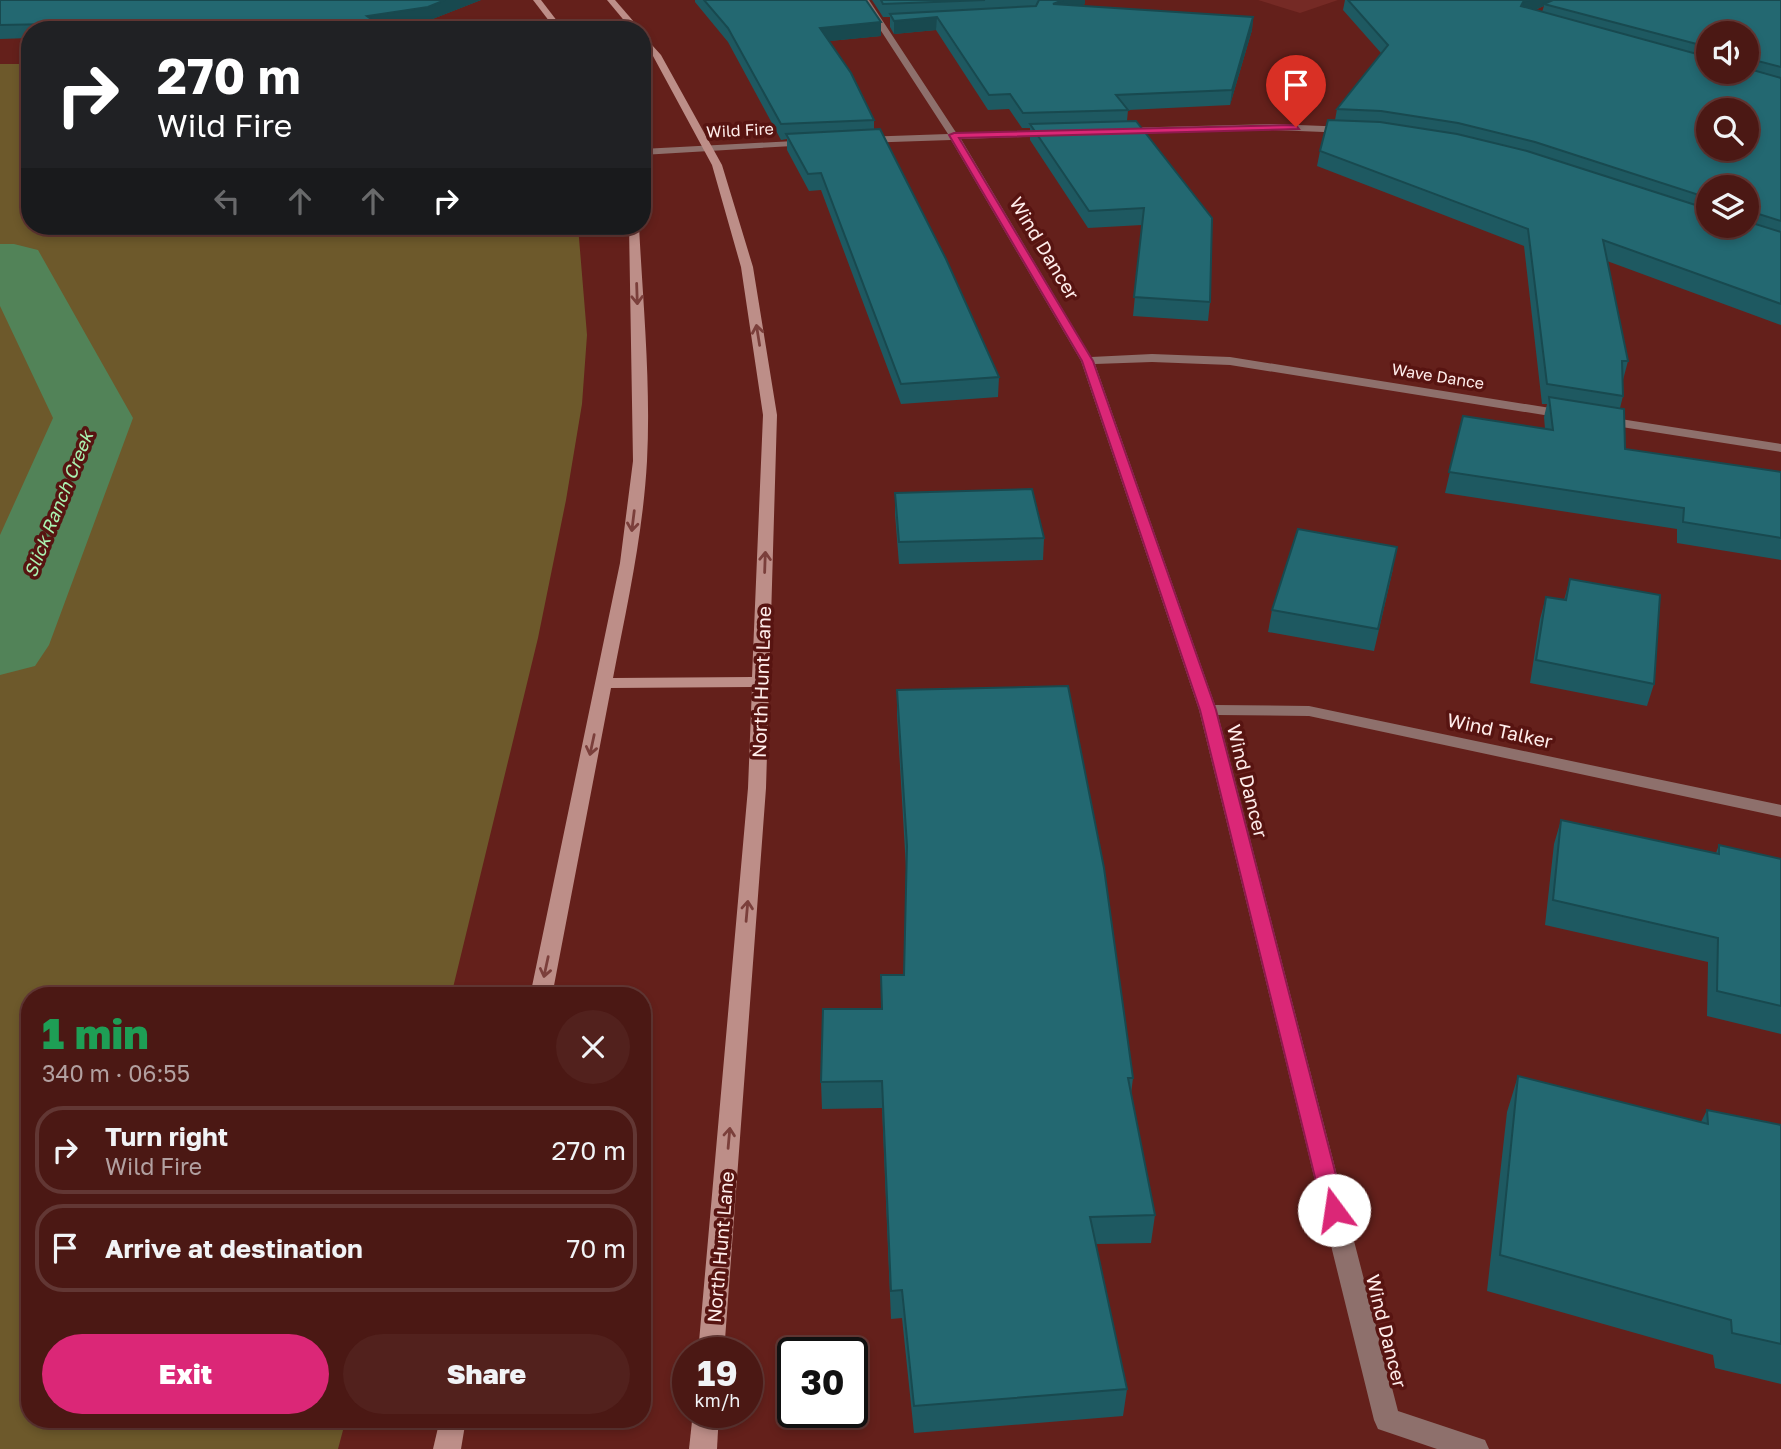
<!DOCTYPE html>
<meta charset="utf-8">
<style>
body{margin:0;font-family:"Golos Text",sans-serif;background:#52211d;color:#f1f3f6;height:100vh;display:flex;flex-direction:column;font-size:26px;white-space:nowrap}
*{box-sizing:border-box;margin:0}
p{font-size:23px;color:#b2a0a0}
.icon{flex:none;width:38px;height:38px;fill:none;stroke:currentColor;stroke-width:2;stroke-linecap:round;stroke-linejoin:round}
.map{position:relative;flex:1;overflow:hidden}
.sheet{position:absolute;left:21px;top:987px;width:630px;height:441px;display:flex;flex-direction:column;background:#4b1814;border-radius:28px;box-shadow:0 4px 10px #0003,0 0 0 2px #623734}
.sheet>*{flex:none}
.guide{position:absolute;left:21px;top:21px;width:630px;height:214px;border-radius:28px;box-shadow:0 4px 10px #0003,0 0 0 2px #623734;background:#202124;color:#fff;overflow:hidden}
.fabs{position:absolute;left:1696px;top:21px;display:grid;gap:14px}
.fabs a{display:grid;place-items:center;width:63px;height:63px;border-radius:50%;background:#4b1814;box-shadow:0 4px 10px #0003,0 0 0 2px #623734;font-size:35px}
.speed{position:absolute;left:672px;top:1337px;display:flex;gap:14px;font-size:35px;font-weight:700;text-align:center}
.speed>*{display:grid;place-content:center;width:91px;height:91px;border-radius:50%;background:#4b1814;box-shadow:0 4px 10px #0003,0 0 0 2px #623734;line-height:1}
.speed small{font-size:18px;font-weight:400}
.speed .limit{border:4px solid #111;border-radius:10px;background:#fff;color:#111}
.pin{position:absolute;display:grid;place-items:center;width:60px;height:60px;color:#fff;margin:-72px -30px;border-radius:50% 50% 50% 0;rotate:-45deg;box-shadow:0 0 7px #0007}
.pin .icon{rotate:45deg}
.me{position:absolute;width:77px;margin:-38px;rotate:346deg;stroke-linejoin:round;filter:drop-shadow(0 0 5px #0008)}
.turn{display:flex;align-items:center;gap:24px;height:147px;padding:0 21px;font-size:32px}
.turn .icon{width:91px;height:91px;stroke-width:2.5}
.turn b{display:block;font-size:49px;line-height:60px}
.lanes{display:flex;align-items:center;height:66px;padding:0 21px;background:#0003;justify-content:center;gap:35px;direction:ltr}
.lanes .off{opacity:.35}
.round{display:grid;place-items:center;flex:none;width:74px;height:74px;border-radius:37px;background:#52211d}
.headline{display:flex;align-items:center;justify-content:space-between;height:119px;padding:0 21px}
h1{font-size:42px;font-weight:800;line-height:52px;color:#1e9e55}
.button{display:flex;gap:14px;margin-top:auto;padding:14px 21px}
.button a{flex:1;height:80px;border-radius:42px;background:#db2777;color:#fff;font-size:28px;font-weight:800;line-height:80px;text-align:center}
.button a+a{background:#52211d;color:#f1f3f6}
ul{padding:0;list-style:none}
li{display:flex;align-items:center;gap:21px;height:88px;margin:0 14px 10px;padding:0 7px;border:4px solid #623734;border-radius:28px}
li div{flex:1}
li b{display:block;font-size:26px}
li em{font-style:normal}
.map>svg:first-child{display:block}
</style>
<div class="map">
<svg width="1781" height="1449" viewBox="0 0 1781 1449">
<rect width="100%" height="100%" fill="#64201b"/>
<!-- built -->
<polygon fill="#752a25" points="1258,0 1338,0 1300,13"/>
<!-- green -->
<polygon fill="#6d592b" points="0,64 30,64 30,226 578,226 587,335 582,404 566,500 538,638 451,996 30,996 30,1419 346,1419 338,1449 0,1449"/>
<g fill="none" stroke-linecap="round" stroke-linejoin="round">
<!-- river -->
<polygon fill="#528358" fill-rule="evenodd" points="0,244 14,244 38,250 133,418 49,645 35,666 0,675 0,535 53,418 0,306"/>
<!-- street -->
<g fill="#8e706c" fill-rule="evenodd">
<polygon points="861,0 869,0 957,134 1051,130 1056,133 1051,136 961,139 1091,357 1152,354 1230,357 1569,411 1576,415 1569,419 1230,365 1152,362 1095,364 1215,705 1309,706 1781,805 1781,817 1309,716 1218,715 1398,1411 1485,1440 1489,1449 1437,1449 1378,1429 1374,1420 1199,710 1081,361 951,140 862,143 857,140 862,137 948,134"/>
<polygon points="1273,124 1349,127 1354,130 1349,133 1273,130 1121,134 1116,131 1121,128"/>
<polygon points="813,140 813,144 810,145 642,155 642,149"/>
<polygon points="1601,416 1781,444 1781,452 1596,423 1596,417"/>
</g>
<!-- secondary -->
<g fill="#bd8e88" fill-rule="evenodd">
<polygon points="533,0 541,0 564,30 556,30"/>
<polygon points="607,0 615,0 641,30 632,30"/>
<path d="M 642,34 L 661,55 L 722,165 L 753,267 L 777,415 L 766,788 L 724,1353 L 698,1353 L 748,788 L 752,687 L 611,688 L 552,996 L 530,996 L 620,563 L 633,461 L 629,226 L 639,226 C 643,304 651,383 647,461 C 643,534 627,606 613,678 L 752,677 L 763,415 L 741,267 L 712,165 L 653,56 L 642,42 Z"/>
<polygon points="693,1412 719,1412 717,1449 689,1449"/>
<polygon points="440,1419 466,1419 461,1449 433,1449"/>
</g>
</g>
<!-- wall -->
<g fill="#1e5961" fill-rule="evenodd">
<polygon points="0,0 481,0 430,20 384,28 384,30 30,30 30,38 0,39"/>
<polygon points="695,0 866,0 881,22 881,36 829,41 874,120 874,130 999,377 998,397 901,404 821,190 809,191 787,150 787,139 781,140 728,42 695,2"/>
<polygon points="872,0 1085,0 1085,4 1080,6 1253,17 1252,30 1230,105 1128,110 1127,121 1210,302 1208,321 1133,316 1142,225 1088,228 1030,140 1030,128 1022,128 1009,109 988,110 936,30 894,34 890,27 890,17 883,17"/>
<path d="M 1345,0 L 1781,0 L 1781,325 L 1607,261 L 1628,361 L 1623,380 L 1623,396 L 1620,408 L 1625,449 L 1781,472 L 1781,560 L 1677,543 L 1677,529 L 1445,493 L 1463,416 L 1545,429 L 1544,417 L 1547,404 L 1542,404 L 1524,246 L 1317,166 L 1320,151 L 1335,120 L 1337,109 L 1381,53 L 1343,10 ZM 1544,6 L 1542,12 L 1535,10 ZM 1708,33 L 1746,33 L 1746,72 L 1708,72 ZM 1708,187 L 1746,187 L 1746,226 L 1708,226 Z"/>
<polygon points="895,493 1044,538 1043,560 899,564 895,514"/>
<polygon points="1393,569 1374,651 1268,632 1272,610"/>
<polygon points="1570,579 1654,684 1647,706 1530,683 1540,619 1546,597 1564,600"/>
<polygon points="897,690 1133,1078 1131,1094 1155,1215 1151,1243 1096,1244 1127,1389 1123,1416 914,1433 902,1318 891,1319 882,1108 822,1109 821,1082 881,1009 904,975 906,868 897,715"/>
<polygon points="1561,820 1716,853 1719,845 1781,859 1781,1034 1707,1016 1708,962 1545,925 1554,844"/>
<polygon points="1518,1076 1701,1122 1707,1110 1781,1125 1781,1384 1715,1368 1713,1355 1487,1291 1507,1112"/>
</g>
<!-- shaded-wall -->
<g fill="#18494f">
<polygon points="445,0 481,0 430,20 371,30 367,16"/>
<polygon points="1063,0 1085,0 1085,4 1052,17 1053,4"/>
<polygon points="1529,0 1559,0 1544,4 1544,6 1520,16 1523,2"/>
<polygon points="937,17 936,30 894,34 894,21"/>
<polygon points="1253,17 1252,30 1230,105 1232,90"/>
<polygon points="881,22 881,36 820,42 820,28"/>
<polygon points="299,25 300,30 207,30"/>
</g>
<!-- building -->
<g fill="#236871" stroke="#18494f" stroke-width="2" fill-rule="evenodd">
<polygon points="0,0 445,0 428,7 367,16 384,28 372,30 306,30 299,25 207,30 193,30 194,25 101,29 106,23 0,25"/>
<polygon points="704,0 866,0 881,22 820,28 851,73 874,120 781,124 728,28"/>
<polygon points="881,0 985,0 883,4"/>
<polygon points="1039,0 1063,0 1053,4 1253,17 1232,90 1116,95 1128,110 1023,113 1010,94 989,95 937,17 894,21 890,14 1036,6"/>
<path d="M 1348,0 L 1529,0 L 1523,2 L 1521,6 L 1708,57 L 1708,72 L 1746,72 L 1746,68 L 1781,78 L 1781,221 L 1746,210 L 1746,187 L 1708,187 L 1708,198 L 1535,142 L 1458,123 L 1381,111 L 1337,109 L 1388,45 ZM 1708,110 L 1746,110 L 1746,149 L 1708,149 Z"/>
<polygon points="1553,0 1781,0 1781,67 1746,58 1746,33 1708,33 1708,47 1544,4"/>
<polygon points="1328,120 1380,122 1457,134 1527,151 1708,209 1708,226 1746,226 1746,221 1781,232 1781,304 1603,240 1628,361 1622,361 1623,396 1547,384 1528,229 1320,151"/>
<polygon points="1136,121 1212,218 1210,302 1134,297 1144,208 1089,211 1030,124"/>
<polygon points="880,129 946,259 999,377 901,384 821,173 808,174 786,134"/>
<polygon points="1549,397 1624,409 1625,449 1781,472 1781,538 1683,522 1684,508 1449,472 1463,416 1553,430"/>
<polygon points="1032,489 1044,538 899,542 895,493"/>
<polygon points="1298,529 1397,547 1378,629 1272,610"/>
<polygon points="1570,579 1660,595 1654,684 1536,660 1546,597 1566,600"/>
<polygon points="1068,686 1104,868 1133,1078 1128,1078 1155,1215 1090,1217 1127,1389 914,1406 902,1290 891,1291 882,1081 821,1082 823,1009 882,1009 881,975 904,975 907,846 897,690"/>
<polygon points="1561,820 1719,854 1719,845 1781,859 1781,1006 1717,991 1718,938 1553,900"/>
<polygon points="1518,1076 1708,1124 1707,1110 1781,1125 1781,1344 1732,1333 1731,1320 1500,1255"/>
</g>
<!-- one-way arrows -->
<defs><path id="oneway-shaft" d="M-6 0H5M1.5-3L5.5 0L1.5 3" fill="none" stroke-width="1.6" stroke-linecap="round" stroke-linejoin="round" transform="scale(1.75)"/></defs>
<g stroke="#7b3f3b">
<use href="#oneway-shaft" transform="translate(637 294) rotate(88)"/>
<use href="#oneway-shaft" transform="translate(758 335) rotate(-99)"/>
<use href="#oneway-shaft" transform="translate(633 521) rotate(97)"/>
<use href="#oneway-shaft" transform="translate(765 562) rotate(-88)"/>
<use href="#oneway-shaft" transform="translate(592 745) rotate(102)"/>
<use href="#oneway-shaft" transform="translate(747 911) rotate(-85)"/>
<use href="#oneway-shaft" transform="translate(546 967) rotate(102)"/>
<use href="#oneway-shaft" transform="translate(729 1138) rotate(-85)"/>
</g>
<!-- route -->
<polygon fill="#db2777" stroke="#8e194d" stroke-width="2" points="1296,125 1299,129 959,138 1093,361 1216,710 1345,1210 1342,1216 1334,1219 1326,1216 1323,1210 1200,710 1082,361 949,135 954,133"/>
<g text-anchor="middle" dominant-baseline="central" stroke-width="7" stroke-linejoin="round" paint-order="stroke">
<!-- far-street labels -->
<g font-size="16" fill="#ffedeb" stroke="#571411">
<text transform="translate(740 130) rotate(-3)">Wild Fire</text>
<text transform="translate(1438 376) rotate(9)">Wave Dance</text>
</g>
<!-- far-water labels -->
<g font-size="18" font-style="italic" fill="#aaf3b1" stroke="#571411">
<text transform="translate(58 504) rotate(-68)">Slick Ranch Creek</text>
</g>
<!-- street labels -->
<g font-size="19" fill="#ffedeb" stroke="#571411">
<text transform="translate(1045 248) rotate(59)">Wind Dancer</text>
<text transform="translate(761 682) rotate(-88)">North Hunt Lane</text>
<text transform="translate(1500 730) rotate(12)">Wind Talker</text>
<text transform="translate(1248 781) rotate(76)">Wind Dancer</text>
<text transform="translate(720 1247) rotate(-85)">North Hunt Lane</text>
<text transform="translate(1387 1331) rotate(76)">Wind Dancer</text>
</g>
</g>
</svg>
<div class="fabs">
<a><svg class="icon" aria-label="sound" viewBox="0 0 24 24"><path d="M4 9h4l5-4v14l-5-4H4zM17 9q2 3 0 6"/></svg></a>
<a><svg class="icon" aria-label="search" viewBox="0 0 24 24"><circle cx="10" cy="10" r="6"/><path d="M15 15l6 6"/></svg></a>
<a><svg class="icon" aria-label="layers" viewBox="0 0 24 24"><path d="M12 4l9 5-9 5-9-5zM3 14l9 5 9-5"/></svg></a>
</div>
<div class="speed"><div>19<small>km/h</small></div><div class="limit">30</div></div>
<div class="pin" style="left:1296px;top:127px;background:#d93025"><svg class="icon" aria-label="arrive" viewBox="0 0 24 24"><path d="M6 21V4h12l-3 4 3 4H6"/></svg></div>
<svg class="me" style="left:1334px;top:1210px" viewBox="-20 -20 40 40"><circle r="19" fill="#fff"/><path d="M0-13L10 11 0 6-10 11z" fill="#db2777"/></svg>
<div class="guide">
<div class="turn"><svg class="icon" aria-label="right" viewBox="0 0 24 24"><path d="M7 20v-9h11M14 6l5 5-5 5"/></svg><div><b>270 m</b>Wild Fire</div></div>
<div class="lanes"><svg class="icon off" aria-label="left" viewBox="0 0 24 24"><path d="M17 20v-9H6M10 6l-5 5 5 5"/></svg><svg class="icon off" aria-label="ahead" viewBox="0 0 24 24"><path d="M12 20V5M6 11l6-6 6 6"/></svg><svg class="icon off" aria-label="ahead" viewBox="0 0 24 24"><path d="M12 20V5M6 11l6-6 6 6"/></svg><svg class="icon" aria-label="right" viewBox="0 0 24 24"><path d="M7 20v-9h11M14 6l5 5-5 5"/></svg></div>
</div>
<section class="sheet">
<div class="headline"><div><h1>1 min</h1><p>340 m · 06:55</p></div><a class="round"><svg class="icon" aria-label="close" viewBox="0 0 24 24"><path d="M6 6l12 12M18 6L6 18"/></svg></a></div>
<ul>
<li><svg class="icon" aria-label="right" viewBox="0 0 24 24"><path d="M7 20v-9h11M14 6l5 5-5 5"/></svg><div><b>Turn right</b><p>Wild Fire</p></div><em>270 m</em></li>
<li><svg class="icon" aria-label="arrive" viewBox="0 0 24 24"><path d="M6 21V4h12l-3 4 3 4H6"/></svg><div><b>Arrive at destination</b></div><em>70 m</em></li>
</ul>
<div class="button"><a>Exit</a><a>Share</a></div>
</section>
</div>
